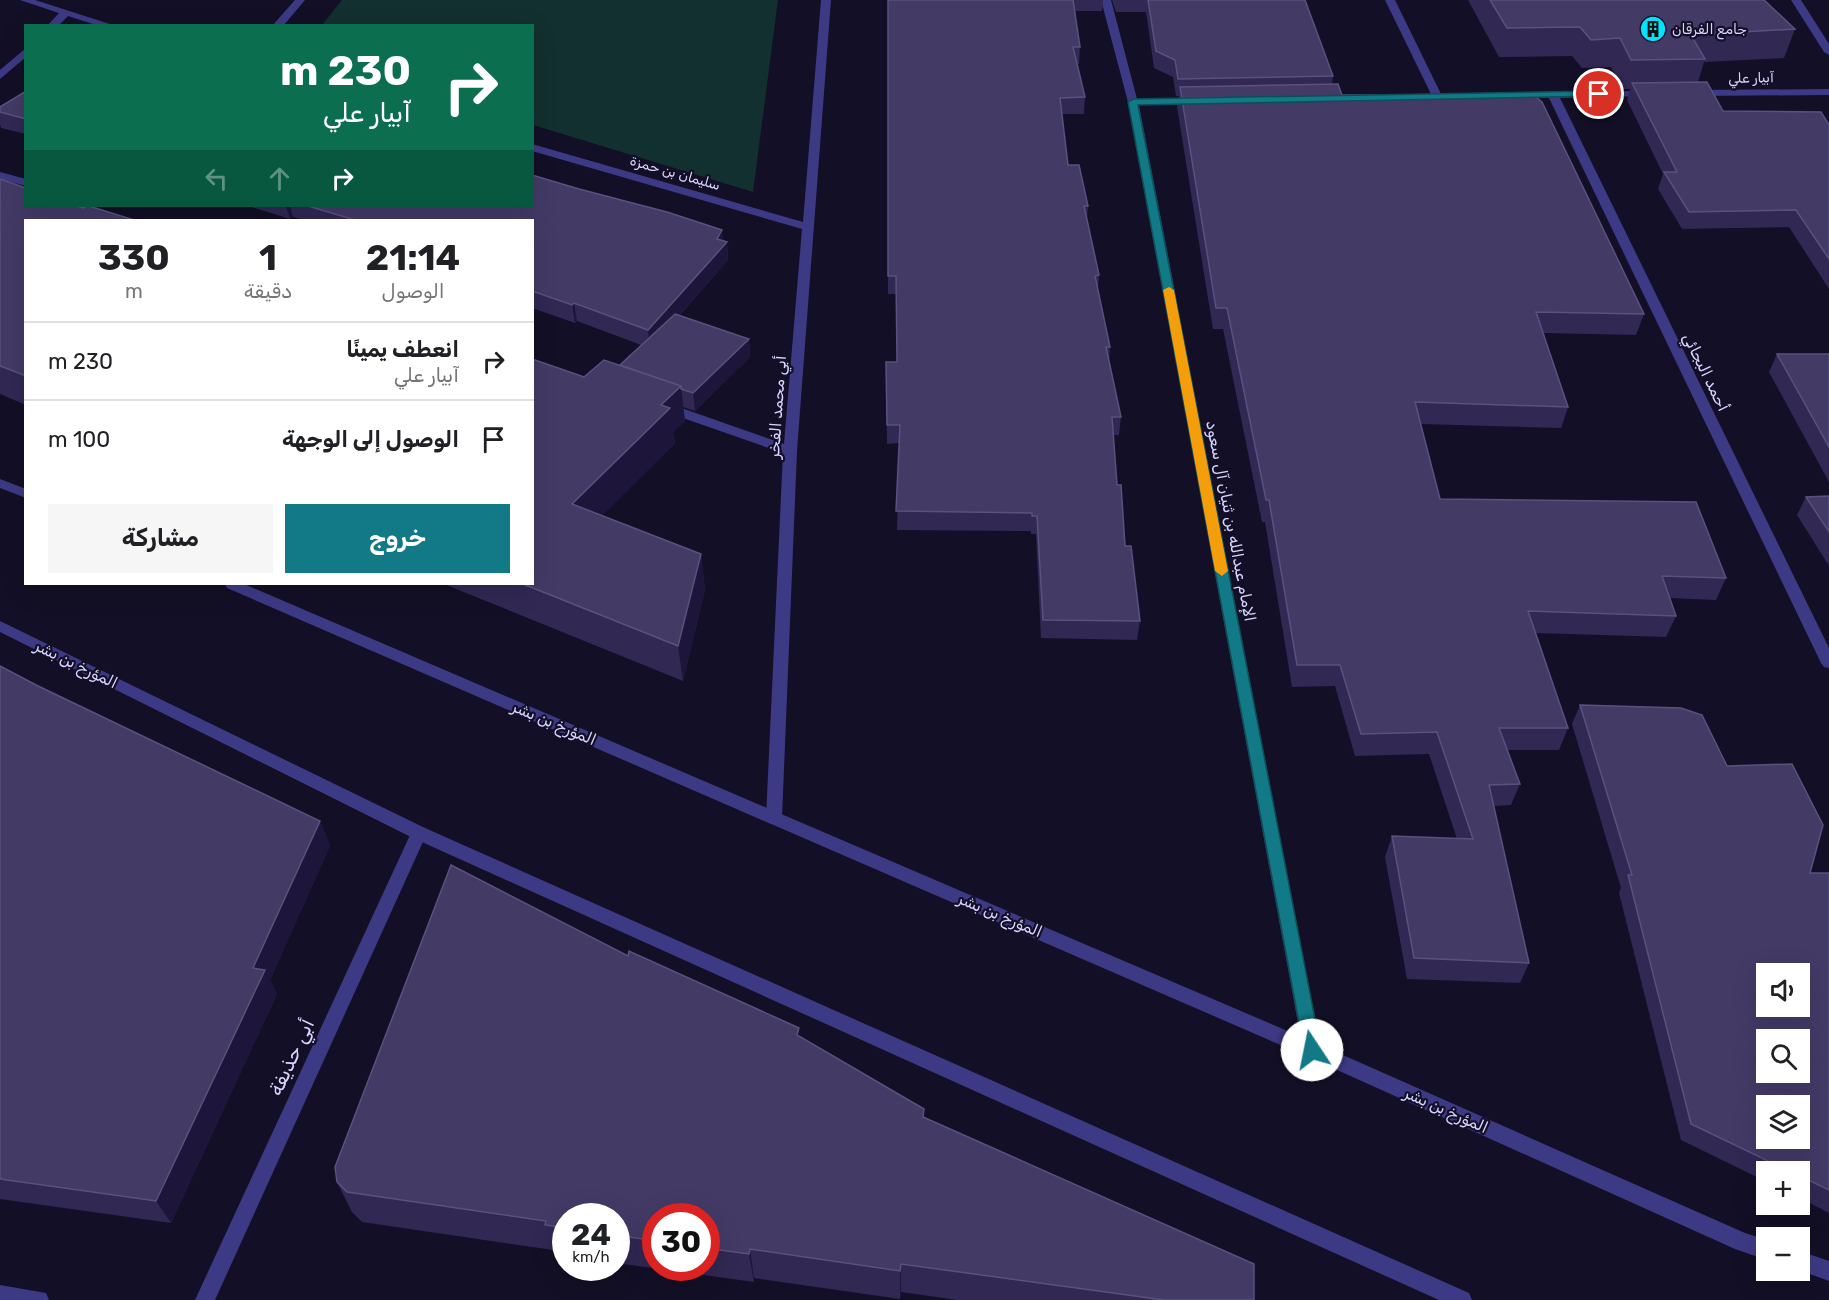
<!DOCTYPE html>
<html lang="ar">
<meta charset="utf-8">
<style>
body{margin:0;font-family:Rubik,Vazirmatn,sans-serif;background:#f6f6f6;color:#202124;direction:rtl;height:100vh;display:flex;flex-direction:column;font-size:22px;white-space:nowrap}
*{box-sizing:border-box;margin:0}
p{font-size:20px;color:#757577}
.icon{flex:none;width:33px;height:33px;fill:none;stroke:currentColor;stroke-width:2;stroke-linecap:round;stroke-linejoin:round}
.map{position:relative;flex:1;overflow:hidden;direction:ltr}
.details{position:absolute;left:24px;top:219px;width:510px;height:366px;display:flex;flex-direction:column;background:#fff;border-radius:0px;box-shadow:0 6px 24px #0002;direction:rtl}
.details>*{flex:none}
.guide{position:absolute;left:24px;top:24px;width:510px;height:183px;border-radius:0px;box-shadow:0 6px 24px #0002;direction:rtl;background:#0b6e4f;color:#fff;overflow:hidden}
.fabs{position:absolute;left:1756px;top:963px;display:grid;gap:12px}
.fabs a{display:grid;place-items:center;width:54px;height:54px;border-radius:0px;background:#fff;box-shadow:0 6px 24px #0002;font-size:30px}
.speed{position:absolute;left:552px;top:1203px;display:flex;gap:12px;font-size:30px;font-weight:700;text-align:center}
.speed>*{display:grid;place-content:center;width:78px;height:78px;border-radius:50%;background:#fff;box-shadow:0 6px 24px #0002;line-height:1}
.speed small{font-size:15px;font-weight:400}
.speed .limit{border:9px solid #d22;background:#fff;color:#111}
.pin{position:absolute;display:grid;place-items:center;width:51px;height:51px;color:#fff;margin:-26px;border:3px solid #fff;border-radius:50%;box-shadow:0 2px 6px #0007}
.me{position:absolute;width:66px;margin:-33px;rotate:349deg;stroke-linejoin:round;filter:drop-shadow(0 0 4px #0008)}
.turn{display:flex;align-items:center;gap:21px;height:126px;padding:0 24px;font-size:27px}
.turn .icon{width:78px;height:78px;stroke-width:2.5}
.turn b{display:block;font-size:42px;line-height:51px}
.lanes{display:flex;align-items:center;height:57px;padding:0 24px;background:#0003;justify-content:center;gap:30px;direction:ltr}
.lanes .off{opacity:.35}
.eta{display:flex;justify-content:space-evenly;align-items:center;height:102px;text-align:center}
.eta b{font-size:36px;font-weight:700;line-height:42px}
.cta{display:flex;gap:12px;margin-top:auto;padding:12px 24px}
.cta a{flex:1;height:69px;border-radius:0px;background:#127987;color:#fff;font-size:24px;font-weight:700;line-height:69px;text-align:center}
.cta a+a{background:#f6f6f6;color:#202124}
ul{padding:0;list-style:none}
li{display:flex;align-items:center;gap:18px;height:78px;padding:0 24px;border-top:2px solid #e0e0e0}
li div{flex:1}
li b{display:block;font-size:22px}
li em{font-style:normal}
.map>svg:first-child{display:block}
</style>
<div class="map">
<svg width="1829" height="1300" viewBox="0 0 1829 1300">
<rect width="100%" height="100%" fill="#130f26"/>
<!-- green -->
<polygon fill="#12302f" points="342,0 778,0 753,192 533,125 532,26 322,25"/>
<g fill="none" stroke-linecap="round" stroke-linejoin="round">
<!-- minor -->
<g fill="#3d3a85" fill-rule="evenodd">
<polygon points="20,0 35,0 116,26 99,26 68,16 58,26 47,26 59,13"/>
<polygon points="295,0 305,0 283,26 272,26"/>
<polygon points="821,0 831,0 797,451 782,818 780,823 774,824 768,823 766,818 783,453 660,410 659,407 660,404 670,404 784,444 802,229 532,151 532,144 803,222"/>
<polygon points="1101,0 1111,0 1137,99 1196,98 1201,101 1196,104 1139,105 1321,1050 1318,1056 1312,1058 1306,1056 1303,1050 1128,102"/>
<polygon points="1385,0 1395,0 1442,96 1441,98 1432,96"/>
<polygon points="1791,0 1801,0 1829,44 1829,55 1824,52"/>
<polygon points="26,48 26,57 0,79 0,70"/>
<polygon points="1829,89 1829,95 1694,96 1689,93 1694,90"/>
<polygon points="1649,91 1654,94 1653,96 1560,98 1829,648 1829,668 1824,667 1821,663 1549,98 1514,98 1509,95 1514,92"/>
<polygon points="0,172 26,179 26,186 0,179"/>
<polygon points="419,826 425,828 427,833 215,1300 195,1300 411,833 413,828"/>
<polygon points="0,1285 46,1293 49,1300 0,1300"/>
</g>
<!-- tertiary -->
<g fill="#3d3a85" fill-rule="evenodd">
<polygon points="0,479 26,489 26,498 0,488"/>
<polygon points="225,584 244,584 1318,1044 1745,1233 1767,1240 1767,1260 1735,1249 1306,1056 227,588"/>
<polygon points="0,621 425,828 1469,1293 1472,1300 1439,1300 413,838 0,632"/>
<polygon points="1800,1251 1829,1261 1829,1281 1799,1270"/>
</g>
</g>
<!-- wall -->
<g fill="#312854" fill-rule="evenodd">
<polygon points="888,0 1103,0 1102,11 1075,11 1080,47 1079,64 1077,64 1085,97 1084,114 1062,114 1068,165 1088,206 1087,220 1099,275 1098,289 1110,347 1109,361 1121,417 1119,435 1113,435 1117,485 1125,546 1140,621 1137,640 1041,638 1036,534 1031,534 1031,531 897,530 899,443 887,444 886,362 897,362 896,294 888,294"/>
<polygon points="1112,0 1305,0 1333,76 1332,84 1342,95 1644,314 1636,335 1543,333 1568,407 1561,428 1421,424 1440,499 1726,578 1716,600 1670,598 1676,616 1666,637 1536,633 1568,728 1559,750 1507,750 1520,784 1511,805 1494,806 1529,963 1520,983 1407,979 1385,857 1392,836 1457,839 1429,754 1355,756 1335,686 1292,687 1265,522 1262,522 1223,329 1213,329 1177,107 1179,96 1176,96 1173,77 1154,68 1146,12 1116,12"/>
<polygon points="1468,0 1764,0 1795,29 1784,58 1704,62 1698,82 1723,111 1829,125 1829,289 1789,227 1682,229 1658,189 1663,174 1627,100 1630,89 1622,89 1611,67 1582,68 1572,56 1499,57"/>
<polygon points="26,91 26,134 1,128 0,125 0,107"/>
<polygon points="0,179 26,206 26,405 0,394"/>
<polygon points="248,206 532,206 727,242 728,260 679,316 749,339 750,357 695,411 683,407 685,421 673,432 675,443 602,515 701,554 705,590 683,681 444,584 532,584 584,377 620,365 641,345 577,321 575,323 532,308 532,220 305,220 293,217 290,219"/>
<polygon points="1777,354 1829,354 1829,482 1769,372"/>
<polygon points="1829,496 1829,566 1797,515 1806,497"/>
<polygon points="0,666 36,685 320,821 330,846 270,980 277,994 171,1223 0,1199"/>
<polygon points="1580,705 1810,873 1829,873 1829,1213 1800,1198 1800,1172 1767,1172 1767,1182 1681,1140 1619,893 1621,888 1572,724"/>
<path d="M 628,956 L 799,1037 L 924,1109 L 924,1118 L 1254,1300 L 957,1300 L 901,1292 L 900,1299 L 754,1278 L 754,1282 L 616,1263 L 616,1216 L 566,1216 L 566,1256 L 555,1254 L 553,1250 L 362,1222 L 352,1212 L 337,1182 ZM 656,1216 L 706,1216 L 706,1268 L 656,1268 Z"/>
</g>
<!-- shaded-wall -->
<g fill="#1d163a">
<polygon points="286,206 290,206 293,217 290,219"/>
<polygon points="722,230 724,245 727,242 728,260 650,348 648,330 717,239"/>
<polygon points="574,303 577,321 575,323 572,305"/>
<polygon points="749,339 750,357 695,411 693,393"/>
<polygon points="681,386 685,421 673,432 675,443 579,539 572,504 661,405"/>
<polygon points="701,554 705,590 683,681 678,646"/>
<polygon points="320,821 330,846 270,980 277,994 171,1223 156,1201 253,968"/>
<polygon points="750,1249 754,1278 754,1282 749,1254"/>
<polygon points="901,1264 901,1292 900,1299 900,1271"/>
</g>
<!-- building -->
<g fill="#433a66" stroke="#5a527e" stroke-width="1.5" fill-rule="evenodd">
<polygon points="888,0 1073,0 1080,47 1073,47 1085,97 1060,98 1068,165 1079,165 1088,206 1084,206 1099,275 1095,276 1110,347 1106,347 1121,417 1112,417 1117,485 1121,485 1125,546 1131,546 1140,621 1043,620 1037,516 1032,516 1032,513 896,511 900,425 887,425 886,362 897,362 896,276 888,276"/>
<polygon points="1148,0 1305,0 1333,76 1178,79 1175,60 1156,51"/>
<polygon points="1490,0 1764,0 1795,29 1691,35 1705,59 1631,60 1620,38 1591,40 1580,27 1507,28"/>
<polygon points="1707,82 1723,111 1821,112 1829,125 1829,259 1796,210 1689,212 1664,172 1677,172 1632,83"/>
<polygon points="1338,84 1342,95 1533,95 1542,102 1644,314 1536,312 1568,407 1415,402 1440,499 1696,502 1726,578 1662,576 1676,616 1528,611 1568,728 1499,728 1520,784 1489,785 1529,963 1414,958 1392,836 1473,839 1437,732 1361,734 1340,665 1297,665 1269,500 1266,500 1227,308 1216,308 1180,87"/>
<polygon points="26,91 26,119 0,112 0,107"/>
<polygon points="532,175 579,189 667,212 722,230 717,239 727,242 648,330 574,303 572,305 532,291 532,220 355,220 308,206 532,206"/>
<polygon points="0,179 26,188 26,206 77,206 83,208 87,206 89,206 134,220 26,220 26,376 0,366"/>
<polygon points="675,314 749,339 693,393 681,389 681,386 620,365"/>
<polygon points="1777,354 1829,354 1829,447"/>
<polygon points="532,359 584,377 604,360 681,386 661,405 670,408 572,504 701,554 678,646 523,584 532,584"/>
<polygon points="1829,496 1829,532 1806,497"/>
<polygon points="0,666 36,685 320,821 253,968 265,970 156,1201 0,1179"/>
<path d="M 1580,705 L 1681,708 L 1702,715 L 1727,766 L 1792,764 L 1823,825 L 1810,873 L 1829,873 L 1829,1190 L 1800,1176 L 1800,1172 L 1791,1172 L 1691,1124 L 1628,875 L 1632,875 ZM 1767,974 L 1800,974 L 1800,1006 L 1767,1006 ZM 1767,1040 L 1800,1040 L 1800,1072 L 1767,1072 ZM 1767,1106 L 1800,1106 L 1800,1138 L 1767,1138 Z"/>
<polygon points="451,865 628,956 629,951 799,1028 797,1035 924,1109 923,1117 1254,1264 1254,1300 1164,1300 901,1264 900,1271 750,1249 749,1254 706,1248 706,1216 656,1216 656,1241 616,1235 616,1216 566,1216 566,1228 545,1225 546,1221 347,1192 337,1182 335,1167"/>
</g>
<!-- route -->
<polygon fill="#127987" stroke="#0c4f58" stroke-width="1.5" points="1599,91 1602,92 1602,96 1138,105 1321,1050 1318,1055 1312,1057 1306,1055 1304,1050 1128,102 1133,99"/>
<!-- slow -->
<polygon fill="#f59e0b" points="1169,287 1174,290 1228,571 1222,576 1215,571 1163,290"/>
<!-- icons -->
<defs>
<g id="building-disc" transform="scale(1.35)"><circle r="9.5" fill="#00e5ff" stroke="#130f26"/><path d="M-4-6H4V6H1V3H-1V6H-4ZM-2.5-4.3h1.7v1.8h-1.7ZM.8-4.3h1.7v1.8H.8ZM-2.5-1h1.7V.8h-1.7ZM.8-1h1.7V.8H.8Z" fill="#111"/></g>
</defs>
<g fill-rule="evenodd">
<use href="#building-disc" x="1653" y="29"/>
</g>
<g text-anchor="middle" dominant-baseline="central" stroke-width="4.5" stroke-linejoin="round" paint-order="stroke">
<!-- far-poi labels -->
<g font-size="14" fill="#d9d4ff" stroke="#130f26" text-anchor="start">
<text x="1672" y="29">جامع الفرقان</text>
</g>
<!-- far-street labels -->
<g font-size="14" fill="#d9d4ff" stroke="#130f26">
<text transform="translate(1751 78) rotate(-1)">آبيار علي</text>
<text transform="translate(675 173) rotate(16)">سليمان بن حمزة</text>
</g>
<!-- street labels -->
<g font-size="16" fill="#d9d4ff" stroke="#130f26">
<text transform="translate(1706 372) rotate(64)">أحمد البجائي</text>
<text transform="translate(777 407) rotate(-86)">أبي محمد الفخر</text>
<text transform="translate(1231 521) rotate(79)">الإمام عبدالله بن ثنيان آل سعود</text>
<text transform="translate(76 664) rotate(26)">المؤرخ بن بشر</text>
<text transform="translate(554 723) rotate(23)">المؤرخ بن بشر</text>
<text transform="translate(1000 915) rotate(23)">المؤرخ بن بشر</text>
<text transform="translate(1446 1110) rotate(24)">المؤرخ بن بشر</text>
</g>
<!-- near-street labels -->
<g font-size="20" fill="#d9d4ff" stroke="#130f26">
<text transform="translate(291 1057) rotate(-65)">أبي حذيفة</text>
</g>
</g>
</svg>
<div class="fabs">
<a><svg class="icon" aria-label="sound" viewBox="0 0 24 24"><path d="M4 9h4l5-4v14l-5-4H4zM17 9q2 3 0 6"/></svg></a>
<a><svg class="icon" aria-label="search" viewBox="0 0 24 24"><circle cx="10" cy="10" r="6"/><path d="M15 15l6 6"/></svg></a>
<a><svg class="icon" aria-label="layers" viewBox="0 0 24 24"><path d="M12 4l9 5-9 5-9-5zM3 14l9 5 9-5"/></svg></a>
<a>+</a>
<a>−</a>
</div>
<div class="speed"><div>24<small>km/h</small></div><div class="limit">30</div></div>
<div class="pin" style="left:1599px;top:94px;background:#d93025"><svg class="icon" aria-label="arrive" viewBox="0 0 24 24"><path d="M6 21V4h12l-3 4 3 4H6"/></svg></div>
<svg class="me" style="left:1312px;top:1050px" viewBox="-20 -20 40 40"><circle r="19" fill="#fff"/><path d="M0-13L10 11 0 6-10 11z" fill="#127987"/></svg>
<div class="guide">
<div class="turn"><svg class="icon" aria-label="right" viewBox="0 0 24 24"><path d="M7 20v-9h11M14 6l5 5-5 5"/></svg><div><b>230 m</b>آبيار علي</div></div>
<div class="lanes"><svg class="icon off" aria-label="left" viewBox="0 0 24 24"><path d="M17 20v-9H6M10 6l-5 5 5 5"/></svg><svg class="icon off" aria-label="ahead" viewBox="0 0 24 24"><path d="M12 20V5M6 11l6-6 6 6"/></svg><svg class="icon" aria-label="right" viewBox="0 0 24 24"><path d="M7 20v-9h11M14 6l5 5-5 5"/></svg></div>
</div>
<section class="details">
<div class="eta">
<div><b>21:14</b><p>الوصول</p></div>
<div><b>1</b><p>دقيقة</p></div>
<div><b>330</b><p>m</p></div>
</div>
<ul>
<li><svg class="icon" aria-label="right" viewBox="0 0 24 24"><path d="M7 20v-9h11M14 6l5 5-5 5"/></svg><div><b>انعطف يمينًا</b><p>آبيار علي</p></div><em>230 m</em></li>
<li><svg class="icon" aria-label="arrive" viewBox="0 0 24 24"><path d="M6 21V4h12l-3 4 3 4H6"/></svg><div><b>الوصول إلى الوجهة</b></div><em>100 m</em></li>
</ul>
<div class="cta"><a>خروج</a><a>مشاركة</a></div>
</section>
</div>
